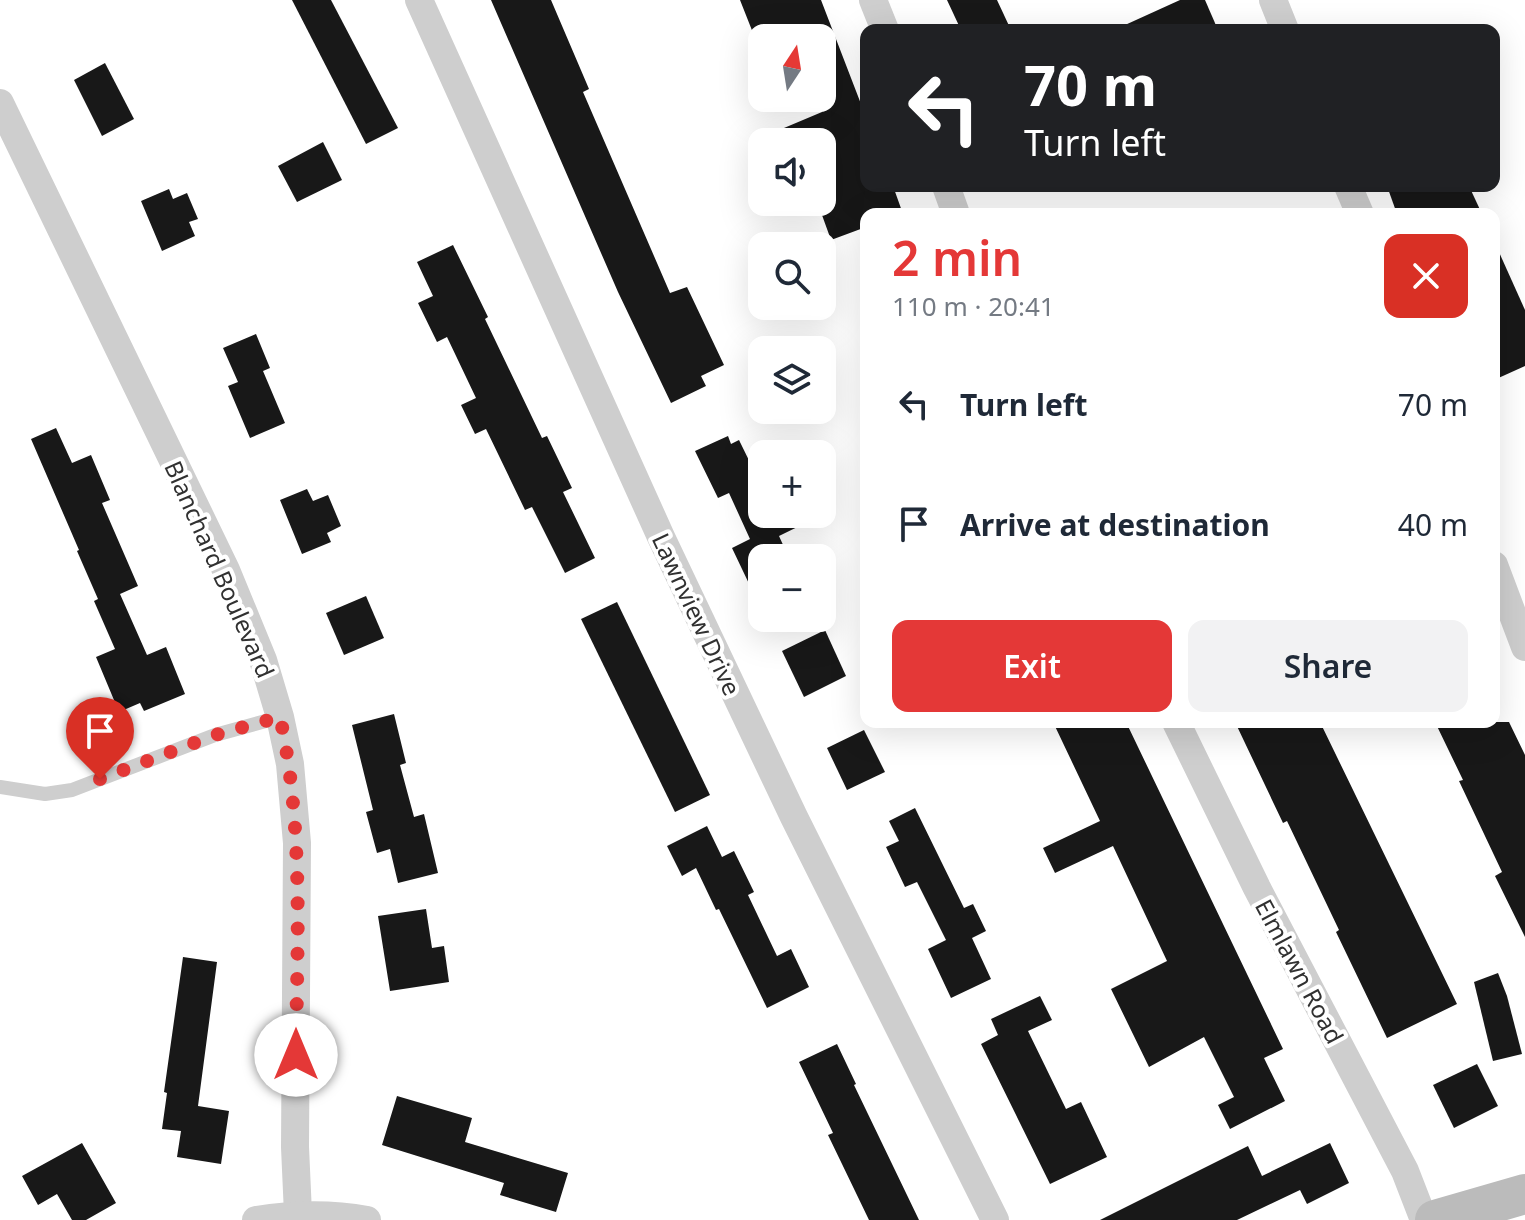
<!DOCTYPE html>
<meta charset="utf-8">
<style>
body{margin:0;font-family:"Noto Sans",sans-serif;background:#f2f2f3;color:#1f2937;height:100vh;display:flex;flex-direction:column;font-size:30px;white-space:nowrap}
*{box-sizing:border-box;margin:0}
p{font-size:26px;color:#747a83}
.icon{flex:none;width:44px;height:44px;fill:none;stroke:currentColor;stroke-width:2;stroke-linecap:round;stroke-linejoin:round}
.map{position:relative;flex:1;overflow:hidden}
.details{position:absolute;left:860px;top:208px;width:640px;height:520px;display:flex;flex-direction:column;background:#fff;border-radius:16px;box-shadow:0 8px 32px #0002}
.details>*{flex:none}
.hud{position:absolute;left:860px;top:24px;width:640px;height:168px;border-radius:16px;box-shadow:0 8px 32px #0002;background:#202124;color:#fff;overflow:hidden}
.needle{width:52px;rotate:12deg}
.fabs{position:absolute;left:748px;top:24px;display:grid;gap:16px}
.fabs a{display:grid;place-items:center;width:88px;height:88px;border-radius:16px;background:#fff;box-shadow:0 8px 32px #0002;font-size:40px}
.pin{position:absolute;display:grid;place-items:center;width:68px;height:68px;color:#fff;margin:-82px -34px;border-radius:50% 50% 50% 0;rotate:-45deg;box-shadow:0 0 8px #0007}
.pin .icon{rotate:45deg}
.me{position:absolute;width:88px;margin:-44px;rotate:0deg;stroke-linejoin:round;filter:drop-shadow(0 0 6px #0008)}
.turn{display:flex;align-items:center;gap:28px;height:168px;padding:0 32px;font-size:36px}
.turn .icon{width:104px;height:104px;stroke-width:2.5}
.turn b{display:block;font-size:56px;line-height:68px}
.round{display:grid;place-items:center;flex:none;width:84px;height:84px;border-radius:16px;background:#f2f2f3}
.overview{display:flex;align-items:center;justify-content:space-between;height:136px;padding:0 32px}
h1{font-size:48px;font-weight:600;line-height:60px;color:#e43837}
.primary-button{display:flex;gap:16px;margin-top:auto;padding:16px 32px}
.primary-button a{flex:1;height:92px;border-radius:16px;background:#e43837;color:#fff;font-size:32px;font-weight:600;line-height:92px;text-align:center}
.primary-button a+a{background:#f2f2f3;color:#1f2937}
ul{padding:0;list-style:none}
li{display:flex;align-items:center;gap:24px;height:120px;padding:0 32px}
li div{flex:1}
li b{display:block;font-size:30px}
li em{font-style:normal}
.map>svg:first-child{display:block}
</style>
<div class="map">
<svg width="1525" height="1220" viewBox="0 0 1525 1220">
<rect width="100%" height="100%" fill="#fff"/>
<!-- building -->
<g fill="#181818">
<polygon points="292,0 331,0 398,128 366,144"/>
<polygon points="491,0 551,0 589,89 583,92 670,293 687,287 724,365 701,376 706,386 671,403 618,292"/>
<polygon points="740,0 821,0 866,117 866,186 893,186 903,214 866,214 866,227 831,240 818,204 822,202 822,142 751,142 822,112 822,38 755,38"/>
<polygon points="947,0 997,0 1011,30 961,30"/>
<polygon points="1180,0 1205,0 1218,30 1114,30"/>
<polygon points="105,63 134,119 102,136 74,80"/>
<polygon points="323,142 342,180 297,202 278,166"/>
<polygon points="1387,186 1469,186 1482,214 1397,214"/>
<polygon points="169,189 173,199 187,193 198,219 189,222 195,236 162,251 141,201"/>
<polygon points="1494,241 1525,310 1525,366 1494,380"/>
<polygon points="453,245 488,317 485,319 542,438 547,436 572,488 563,492 595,558 565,573 532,507 525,510 486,429 475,434 461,405 476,398 447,337 437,342 418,303 433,296 417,262"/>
<polygon points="256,334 270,368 263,371 285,423 250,438 228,386 238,382 223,348"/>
<polygon points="56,428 72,463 91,455 110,500 102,503 138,586 120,594 147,655 166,647 185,694 144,711 140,703 119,712 96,657 115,649 94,601 98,599 77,551 79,550 31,439"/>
<polygon points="728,436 731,444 739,440 762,487 762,514 824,514 779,536 789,558 762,558 762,611 732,548 750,539 729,493 718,498 695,451"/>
<polygon points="307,489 313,501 328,495 341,526 327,533 331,542 302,554 280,500"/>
<polygon points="366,596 384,638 344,655 326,613"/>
<polygon points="617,602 710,795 675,812 581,619"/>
<polygon points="825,630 846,676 804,697 782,651"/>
<polygon points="394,714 406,763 400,765 414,817 424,814 438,873 398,883 390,849 377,853 366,812 373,810 352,725"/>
<polygon points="1053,722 1126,722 1283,1049 1264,1058 1285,1101 1230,1129 1218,1105 1234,1097 1204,1037 1149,1067 1111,989 1167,961 1113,846 1055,873 1043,848 1100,821"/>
<polygon points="1235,722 1320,722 1457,1004 1387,1038 1336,932 1339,930 1287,821 1283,823"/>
<polygon points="1435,722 1509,722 1525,755 1525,937 1495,876 1502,872 1459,781 1463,780"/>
<polygon points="864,730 885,772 847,790 827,748"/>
<polygon points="915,808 964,908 973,904 986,931 972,938 991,979 951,998 928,949 946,940 917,882 905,887 886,847 899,841 889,821"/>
<polygon points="707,826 722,857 734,851 754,892 748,895 777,956 791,949 809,987 767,1008 719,909 716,910 696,868 682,876 667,846"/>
<polygon points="426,909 432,948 444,946 449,982 390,991 378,916"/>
<polygon points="183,957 217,962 198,1106 229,1111 221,1164 177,1157 181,1131 162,1129 167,1093 164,1092"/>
<polygon points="1498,973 1507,996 1522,1054 1493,1061 1474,982"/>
<polygon points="1040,996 1052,1020 1028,1031 1066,1109 1081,1102 1107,1157 1050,1184 981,1044 998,1035 991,1019"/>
<polygon points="837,1044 856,1084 854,1085 919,1220 869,1220 828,1135 833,1133 799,1062"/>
<polygon points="1477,1064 1498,1106 1454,1128 1433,1085"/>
<polygon points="397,1096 472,1118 465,1142 568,1173 556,1212 500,1195 504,1183 382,1145"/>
<polygon points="82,1143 116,1203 86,1220 72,1220 57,1194 38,1205 22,1176"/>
<polygon points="1330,1143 1349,1183 1307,1204 1300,1190 1237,1220 1100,1220 1248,1146 1262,1176"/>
</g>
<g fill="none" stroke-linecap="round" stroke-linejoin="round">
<!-- service -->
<polyline stroke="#cecece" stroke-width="14" points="0,787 45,794 72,790 215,735 280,717"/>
<!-- minor -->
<g stroke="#cecece" stroke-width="28">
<polyline points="419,0 661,537 794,817 995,1220"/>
<polyline points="873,0 885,30"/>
<polyline points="1273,0 1285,30"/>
<polyline points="0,103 226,570 263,660 280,717 290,764 297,843 295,1147 298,1214"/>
<polyline points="946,186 956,214"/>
<polyline points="1348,186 1360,214"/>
<polyline points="1494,565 1525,647"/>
<polyline points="1176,722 1257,888 1405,1171 1424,1220"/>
<path d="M 256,1220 C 293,1214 330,1213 367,1220"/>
</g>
<!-- secondary -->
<polyline stroke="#bbb" stroke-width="40" points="1435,1220 1525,1194"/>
</g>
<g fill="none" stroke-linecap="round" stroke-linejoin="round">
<!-- route -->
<path stroke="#e43837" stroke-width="14" stroke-dasharray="0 25.2" d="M 100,779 L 215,735 L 280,717 C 304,828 297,942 296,1055"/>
</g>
<g text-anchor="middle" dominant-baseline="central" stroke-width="8" stroke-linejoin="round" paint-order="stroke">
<!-- street labels -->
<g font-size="24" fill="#313131" stroke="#fff">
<text transform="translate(220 569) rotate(66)">Blanchard Boulevard</text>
<text transform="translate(697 614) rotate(65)">Lawnview Drive</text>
<text transform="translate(1300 971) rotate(62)">Elmlawn Road</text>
</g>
</g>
</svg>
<div class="fabs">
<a><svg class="needle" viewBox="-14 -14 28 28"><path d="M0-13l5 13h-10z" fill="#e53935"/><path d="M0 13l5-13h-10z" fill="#747a83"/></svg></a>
<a><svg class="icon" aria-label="sound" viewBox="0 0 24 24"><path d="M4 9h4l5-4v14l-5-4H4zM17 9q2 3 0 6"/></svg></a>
<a><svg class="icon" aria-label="search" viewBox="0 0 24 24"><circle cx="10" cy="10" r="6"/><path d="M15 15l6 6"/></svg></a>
<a><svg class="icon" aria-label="layers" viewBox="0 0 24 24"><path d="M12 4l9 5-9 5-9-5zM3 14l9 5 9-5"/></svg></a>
<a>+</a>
<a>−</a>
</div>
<div class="pin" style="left:100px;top:779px;background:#d93025"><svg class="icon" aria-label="arrive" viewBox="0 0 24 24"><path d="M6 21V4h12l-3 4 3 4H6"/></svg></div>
<svg class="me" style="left:296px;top:1055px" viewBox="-20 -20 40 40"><circle r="19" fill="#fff"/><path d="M0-13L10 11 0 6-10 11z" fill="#e43837"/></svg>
<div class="hud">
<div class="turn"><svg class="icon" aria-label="left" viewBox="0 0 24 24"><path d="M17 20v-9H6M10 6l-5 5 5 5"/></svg><div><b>70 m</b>Turn left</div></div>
</div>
<section class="details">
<div class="overview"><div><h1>2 min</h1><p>110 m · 20:41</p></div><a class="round" style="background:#d93025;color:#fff"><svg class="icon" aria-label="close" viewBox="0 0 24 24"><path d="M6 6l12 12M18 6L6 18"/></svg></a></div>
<ul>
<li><svg class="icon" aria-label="left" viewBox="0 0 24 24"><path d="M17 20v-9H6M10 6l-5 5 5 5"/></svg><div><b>Turn left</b></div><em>70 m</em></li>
<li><svg class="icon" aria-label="arrive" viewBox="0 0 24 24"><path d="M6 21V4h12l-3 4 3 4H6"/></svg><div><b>Arrive at destination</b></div><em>40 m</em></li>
</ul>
<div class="primary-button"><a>Exit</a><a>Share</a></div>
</section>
</div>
